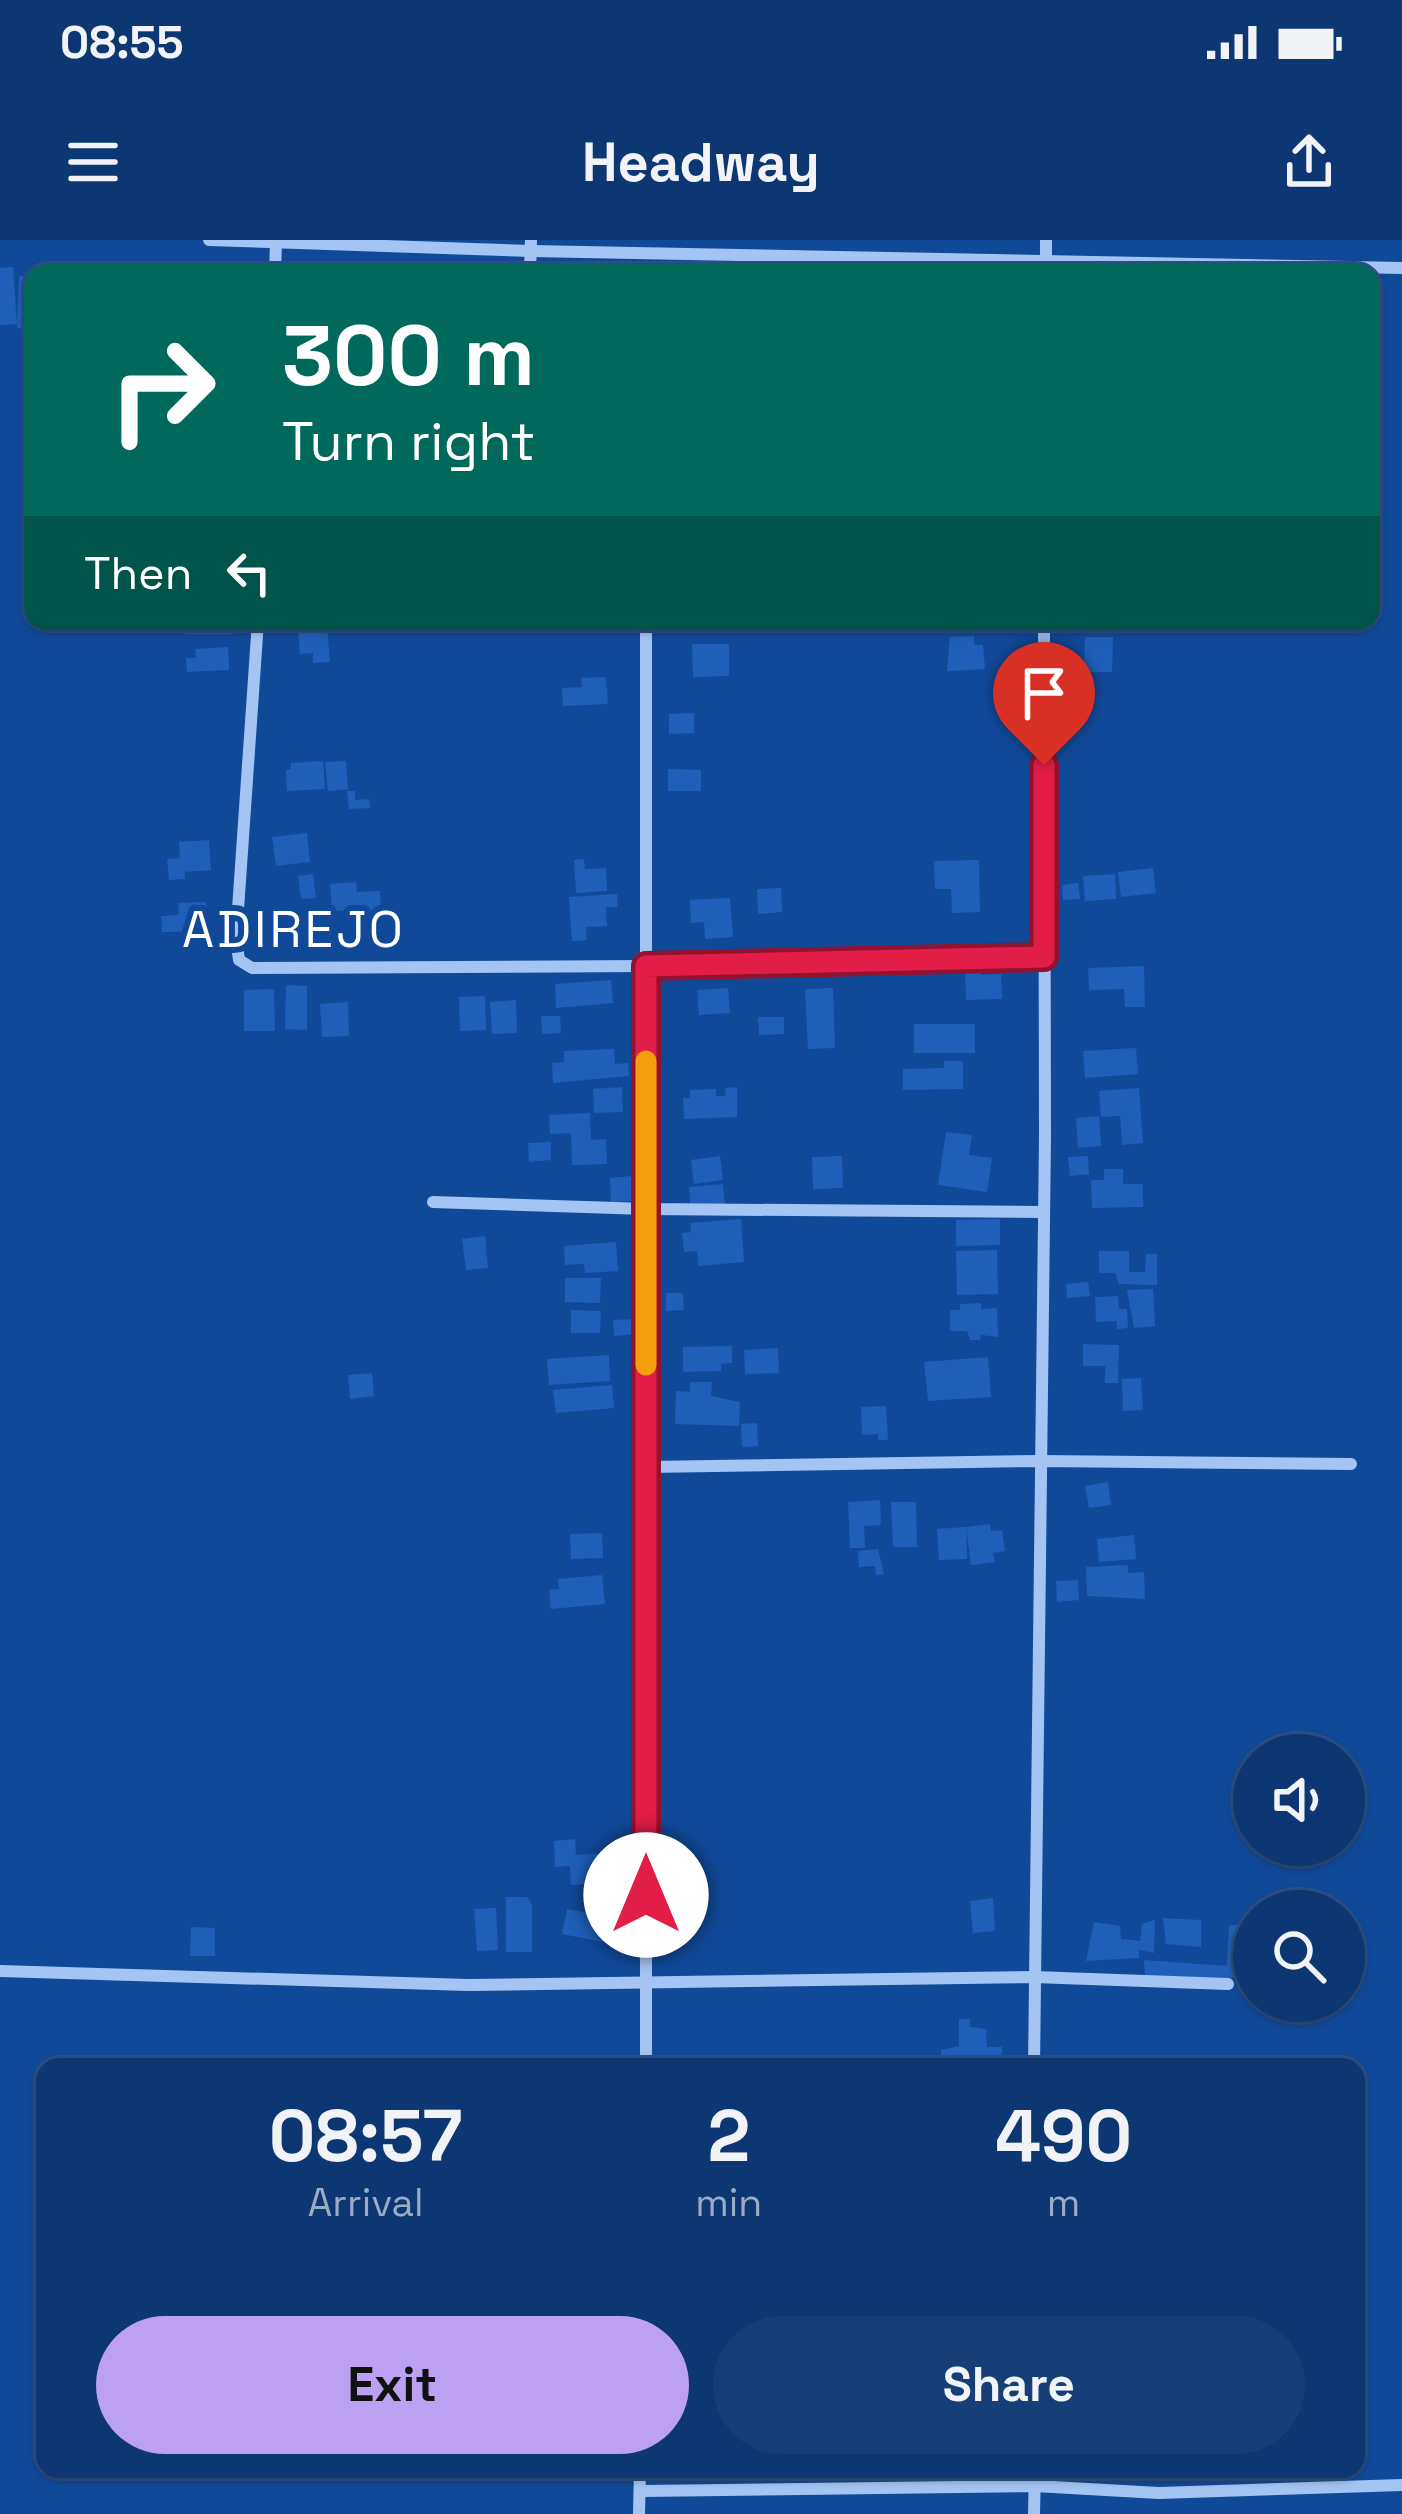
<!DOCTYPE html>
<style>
body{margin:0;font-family:"Space Grotesk",sans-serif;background:#163f78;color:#f1f3f6;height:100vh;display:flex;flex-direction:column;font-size:45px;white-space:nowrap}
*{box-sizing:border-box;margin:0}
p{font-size:39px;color:#9aacc4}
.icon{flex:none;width:66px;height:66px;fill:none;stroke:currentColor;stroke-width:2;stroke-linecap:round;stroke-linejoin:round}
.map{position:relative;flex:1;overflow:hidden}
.panel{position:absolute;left:36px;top:1818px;width:1329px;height:420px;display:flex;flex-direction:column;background:#0d3773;border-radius:24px;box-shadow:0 3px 9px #0004,0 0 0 3px #2d5185}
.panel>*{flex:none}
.top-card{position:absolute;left:24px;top:24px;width:1356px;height:366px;border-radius:24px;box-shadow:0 3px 9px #0004,0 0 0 3px #2d5185;background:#00695c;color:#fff;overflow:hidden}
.controls{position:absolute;left:1233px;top:1494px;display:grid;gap:24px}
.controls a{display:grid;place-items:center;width:132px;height:132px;border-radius:50%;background:#0d3773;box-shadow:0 3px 9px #0004,0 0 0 3px #2d5185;font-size:60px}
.pin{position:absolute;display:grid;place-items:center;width:102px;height:102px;color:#fff;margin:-123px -51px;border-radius:50% 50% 50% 0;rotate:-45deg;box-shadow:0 0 12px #0007}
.pin .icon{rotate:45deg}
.me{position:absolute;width:132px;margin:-66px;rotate:0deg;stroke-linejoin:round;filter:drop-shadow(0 0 9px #0008)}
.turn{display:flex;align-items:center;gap:42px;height:252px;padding:0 60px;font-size:54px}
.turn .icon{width:156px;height:156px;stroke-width:2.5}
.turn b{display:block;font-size:84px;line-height:102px}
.then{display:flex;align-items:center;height:114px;padding:0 60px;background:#0003;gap:24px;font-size:45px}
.eta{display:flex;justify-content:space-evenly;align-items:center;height:204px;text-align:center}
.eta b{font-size:72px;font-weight:700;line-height:84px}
.action{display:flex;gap:24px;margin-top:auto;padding:24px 60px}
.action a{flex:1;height:138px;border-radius:72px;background:#bca0f2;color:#111;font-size:48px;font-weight:700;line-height:138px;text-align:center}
.action a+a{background:#163f78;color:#f1f3f6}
.status{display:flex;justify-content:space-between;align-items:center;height:84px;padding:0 60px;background:#0d3773;direction:ltr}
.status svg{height:33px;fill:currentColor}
header{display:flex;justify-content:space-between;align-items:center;height:156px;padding:0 60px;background:#0d3773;font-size:54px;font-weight:700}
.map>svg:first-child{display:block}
</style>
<div class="status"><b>08:55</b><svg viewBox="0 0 49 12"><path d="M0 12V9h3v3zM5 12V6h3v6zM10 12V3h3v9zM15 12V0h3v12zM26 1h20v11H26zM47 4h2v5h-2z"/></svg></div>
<header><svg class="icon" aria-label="menu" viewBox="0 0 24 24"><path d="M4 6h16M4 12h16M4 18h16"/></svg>Headway<svg class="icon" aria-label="share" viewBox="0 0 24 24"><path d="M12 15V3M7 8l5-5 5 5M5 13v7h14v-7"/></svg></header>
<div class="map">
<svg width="1402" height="2274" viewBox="0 0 1402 2274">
<rect width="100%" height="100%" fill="#114999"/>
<!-- building -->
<g fill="#1f5fb9">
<polygon points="13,27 17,84 0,85 0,28"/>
<polygon points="19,36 33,37 33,89 17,88"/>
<rect x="185" y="381" width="48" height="13"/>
<polygon points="327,387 330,422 313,423 313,413 300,414 298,389"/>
<polygon points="974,396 974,405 983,405 985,429 947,431 950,397"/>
<polygon points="1085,397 1113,397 1112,432 1084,432"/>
<polygon points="692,404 729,404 729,436 693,437"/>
<polygon points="228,407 229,430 187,432 186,418 196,418 195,409"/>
<polygon points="606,437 608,464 563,466 562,448 582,447 581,438"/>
<polygon points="694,473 694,493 669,494 669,474"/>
<polygon points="323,521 325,549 287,551 286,530 291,529 291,523"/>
<polygon points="346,521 348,549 328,551 325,522"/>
<polygon points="668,529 701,530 701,551 668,551"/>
<polygon points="347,551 355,551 355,560 369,559 370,568 349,569"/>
<polygon points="307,593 310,622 276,626 272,597"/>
<polygon points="209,600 211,630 185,632 185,639 169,640 167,619 180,618 179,602"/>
<polygon points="584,619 585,629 606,628 607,651 576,653 574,620"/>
<polygon points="979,620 980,672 952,673 951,649 935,649 934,621"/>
<polygon points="1153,628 1156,653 1121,657 1118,632"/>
<polygon points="313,634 316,658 301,659 298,636"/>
<polygon points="1115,634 1116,659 1085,661 1083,636"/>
<polygon points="356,642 357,652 380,651 382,692 354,694 353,670 332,671 330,644"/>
<polygon points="1078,643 1080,659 1063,660 1062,645"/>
<polygon points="781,648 782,672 758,674 757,649"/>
<polygon points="617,654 618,667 606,667 607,686 586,687 587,700 572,701 569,657"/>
<polygon points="730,658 733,697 705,699 704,682 691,683 690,660"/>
<polygon points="206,662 207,691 162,692 161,676 179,675 178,663"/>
<polygon points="1144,726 1145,767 1125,767 1124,749 1089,750 1088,728"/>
<polygon points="965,728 981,728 981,735 1001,734 1002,759 966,760"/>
<polygon points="611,740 613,763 556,768 555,744"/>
<polygon points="286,745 307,746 307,790 285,789"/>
<polygon points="728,748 730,773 699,775 697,750"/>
<polygon points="833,748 835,808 808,809 805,749"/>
<polygon points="274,749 275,791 244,791 244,750"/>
<polygon points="485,756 486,790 460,791 459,757"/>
<polygon points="516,760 517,793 492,794 490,762"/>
<polygon points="348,762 349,796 322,797 320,764"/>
<polygon points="541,776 560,776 561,793 542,794"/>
<polygon points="758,777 784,777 784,794 759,795"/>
<rect x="914" y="784" width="61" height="29"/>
<polygon points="1136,808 1138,834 1085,838 1083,811"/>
<polygon points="614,809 615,824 628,823 629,836 553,843 552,823 564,822 564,811"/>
<polygon points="944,821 963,821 963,849 903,850 903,829 944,828"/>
<polygon points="622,847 623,872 594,873 593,849"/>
<polygon points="737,847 737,877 684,879 683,858 690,858 690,850 716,849 716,856 726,856 725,848"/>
<polygon points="1139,848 1143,903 1122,905 1120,876 1101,877 1099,851"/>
<polygon points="590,873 591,900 606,899 607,924 572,925 571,893 550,894 549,875"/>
<polygon points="1099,876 1101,906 1078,908 1076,878"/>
<polygon points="946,892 972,895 969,915 992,918 987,952 938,945"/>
<polygon points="551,902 551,920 529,922 528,903"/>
<polygon points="720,916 723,940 694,944 691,920"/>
<polygon points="842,916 843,948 813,949 812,917"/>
<polygon points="1088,916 1089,934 1070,936 1068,917"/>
<polygon points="1104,929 1123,929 1123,944 1143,944 1143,967 1092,968 1091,940 1104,940"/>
<polygon points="631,936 632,961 611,962 610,938"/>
<polygon points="723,944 725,964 690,966 689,947"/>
<polygon points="741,979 744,1022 698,1026 697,1011 684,1012 682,993 691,992 690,983"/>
<polygon points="1000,979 1000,1005 956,1006 956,980"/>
<polygon points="485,996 488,1028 466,1030 462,999"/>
<polygon points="616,1002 618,1031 585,1033 584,1024 565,1025 564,1006"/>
<polygon points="997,1010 998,1054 957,1055 956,1011"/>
<polygon points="1099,1011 1129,1011 1129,1032 1145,1032 1146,1014 1157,1014 1157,1045 1119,1044 1115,1033 1099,1033"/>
<polygon points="565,1038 601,1038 600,1063 565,1062"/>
<polygon points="1088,1042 1090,1056 1067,1058 1066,1044"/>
<polygon points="1153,1049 1155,1086 1134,1088 1127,1050"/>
<polygon points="666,1053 683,1053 684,1070 666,1071"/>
<polygon points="1118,1056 1119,1069 1127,1069 1128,1088 1117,1089 1117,1081 1096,1082 1095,1057"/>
<polygon points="981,1063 981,1069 997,1068 998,1097 981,1095 980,1100 970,1100 967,1091 950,1091 950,1070 960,1070 960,1064"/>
<polygon points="571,1070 601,1071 600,1093 571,1093"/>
<polygon points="635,1079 636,1094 614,1096 613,1080"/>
<polygon points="1083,1104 1119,1105 1118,1143 1105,1143 1105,1126 1083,1126"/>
<polygon points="732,1106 732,1123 721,1124 721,1131 683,1132 683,1107"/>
<polygon points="778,1108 779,1133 745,1134 744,1110"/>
<polygon points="609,1115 610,1141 549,1145 547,1119"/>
<polygon points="988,1117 991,1157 928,1161 924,1122"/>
<polygon points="372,1133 374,1156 350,1159 348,1135"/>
<polygon points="1141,1138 1143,1170 1123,1171 1122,1139"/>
<polygon points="690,1142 712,1142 711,1156 740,1162 739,1186 675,1184 676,1151 690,1152"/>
<polygon points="612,1145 614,1168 556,1173 553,1150"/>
<polygon points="886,1166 888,1200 878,1200 878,1194 862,1195 861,1167"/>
<polygon points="757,1183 758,1206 742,1207 741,1184"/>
<polygon points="1108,1242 1111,1265 1089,1268 1085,1246"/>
<polygon points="880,1260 881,1285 864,1286 865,1308 850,1308 848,1262"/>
<polygon points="891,1262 916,1262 917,1307 893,1307"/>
<polygon points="990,1284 991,1291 1002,1290 1005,1311 993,1313 995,1322 971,1325 966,1287"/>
<polygon points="966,1287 967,1319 939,1320 937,1289"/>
<polygon points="602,1293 603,1318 571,1319 570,1294"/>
<polygon points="1134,1295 1136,1319 1099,1322 1097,1299"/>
<polygon points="878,1309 884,1334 876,1335 875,1326 859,1327 858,1311"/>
<polygon points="1128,1325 1128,1333 1144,1332 1145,1359 1087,1356 1086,1327"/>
<polygon points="602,1335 605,1364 551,1369 549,1350 559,1349 558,1339"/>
<polygon points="1078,1340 1079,1360 1057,1362 1056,1341"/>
<polygon points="575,1599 576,1615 602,1613 602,1623 613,1622 614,1635 607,1635 607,1643 571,1645 570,1626 555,1627 554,1601"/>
<polygon points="506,1657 527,1657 532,1665 532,1712 506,1712"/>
<polygon points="993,1658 995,1691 973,1693 970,1661"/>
<polygon points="496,1668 498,1710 477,1711 474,1669"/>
<polygon points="567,1669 613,1677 608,1703 562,1694"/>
<polygon points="1163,1678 1201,1680 1201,1707 1166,1704"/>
<polygon points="1155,1680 1154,1713 1139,1710 1139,1718 1086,1721 1094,1682 1120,1686 1121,1699 1140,1701 1142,1684"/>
<polygon points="1240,1684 1238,1738 1145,1737 1144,1720 1227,1726 1229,1686"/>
<polygon points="191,1687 215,1688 215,1716 190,1716"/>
<polygon points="959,1779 970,1779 970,1787 986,1789 987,1807 1002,1807 1002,1827 941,1827 941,1810 959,1806"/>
</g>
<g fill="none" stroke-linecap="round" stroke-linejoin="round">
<!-- street -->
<g stroke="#a4c5f4" stroke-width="12">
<polyline points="209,0 531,11 1402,28"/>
<polyline points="275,33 276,2"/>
<polyline points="530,33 531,0"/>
<polyline points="1046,33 1046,0"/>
<polyline points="258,381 236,698 239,720 252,728 646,726 1044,717"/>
<polyline points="433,962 646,969 1044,972"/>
<polyline points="646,1227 1040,1221 1351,1224"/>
<polyline points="0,1731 468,1745 1034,1737 1228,1744"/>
<polyline points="646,1827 646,381"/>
<polyline points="1034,1827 1045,896 1044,381"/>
<polyline points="640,2251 1035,2246 1159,2253 1402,2245"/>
<polyline points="639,2274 640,2229"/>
<polyline points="1034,2274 1035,2229"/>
</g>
</g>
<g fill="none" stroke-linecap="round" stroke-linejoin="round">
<!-- route casing -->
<g stroke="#92132f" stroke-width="30">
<polyline id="route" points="646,1655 646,726 1044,717 1044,525"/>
</g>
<!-- route -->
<use href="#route" stroke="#e11d48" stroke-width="21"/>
<!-- slow -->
<polyline stroke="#f59e0b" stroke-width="21" points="646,821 646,1125"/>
</g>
<g text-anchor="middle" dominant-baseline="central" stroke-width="12" stroke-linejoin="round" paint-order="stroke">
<!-- quarter labels -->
<g font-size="51" letter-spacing="3" fill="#fff" stroke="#114999">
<text x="294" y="689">ADIREJO</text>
</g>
</g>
</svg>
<div class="controls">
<a><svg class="icon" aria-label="sound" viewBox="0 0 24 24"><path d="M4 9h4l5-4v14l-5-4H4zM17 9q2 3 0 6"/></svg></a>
<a><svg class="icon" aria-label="search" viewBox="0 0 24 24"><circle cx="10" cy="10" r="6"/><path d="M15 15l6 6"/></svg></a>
</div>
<div class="pin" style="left:1044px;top:525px;background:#d93025"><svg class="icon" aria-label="arrive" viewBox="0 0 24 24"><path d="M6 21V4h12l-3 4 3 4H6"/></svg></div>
<svg class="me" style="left:646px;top:1655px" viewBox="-20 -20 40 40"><circle r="19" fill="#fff"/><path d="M0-13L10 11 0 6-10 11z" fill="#e11d48"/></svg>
<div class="top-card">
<div class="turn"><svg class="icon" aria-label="right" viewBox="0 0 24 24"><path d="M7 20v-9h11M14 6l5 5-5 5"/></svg><div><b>300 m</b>Turn right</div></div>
<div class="then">Then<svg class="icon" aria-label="left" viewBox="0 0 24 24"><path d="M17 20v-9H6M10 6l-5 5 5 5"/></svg></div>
</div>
<section class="panel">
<div class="eta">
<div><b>08:57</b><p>Arrival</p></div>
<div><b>2</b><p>min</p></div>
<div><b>490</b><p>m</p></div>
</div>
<div class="action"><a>Exit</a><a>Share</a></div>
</section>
</div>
